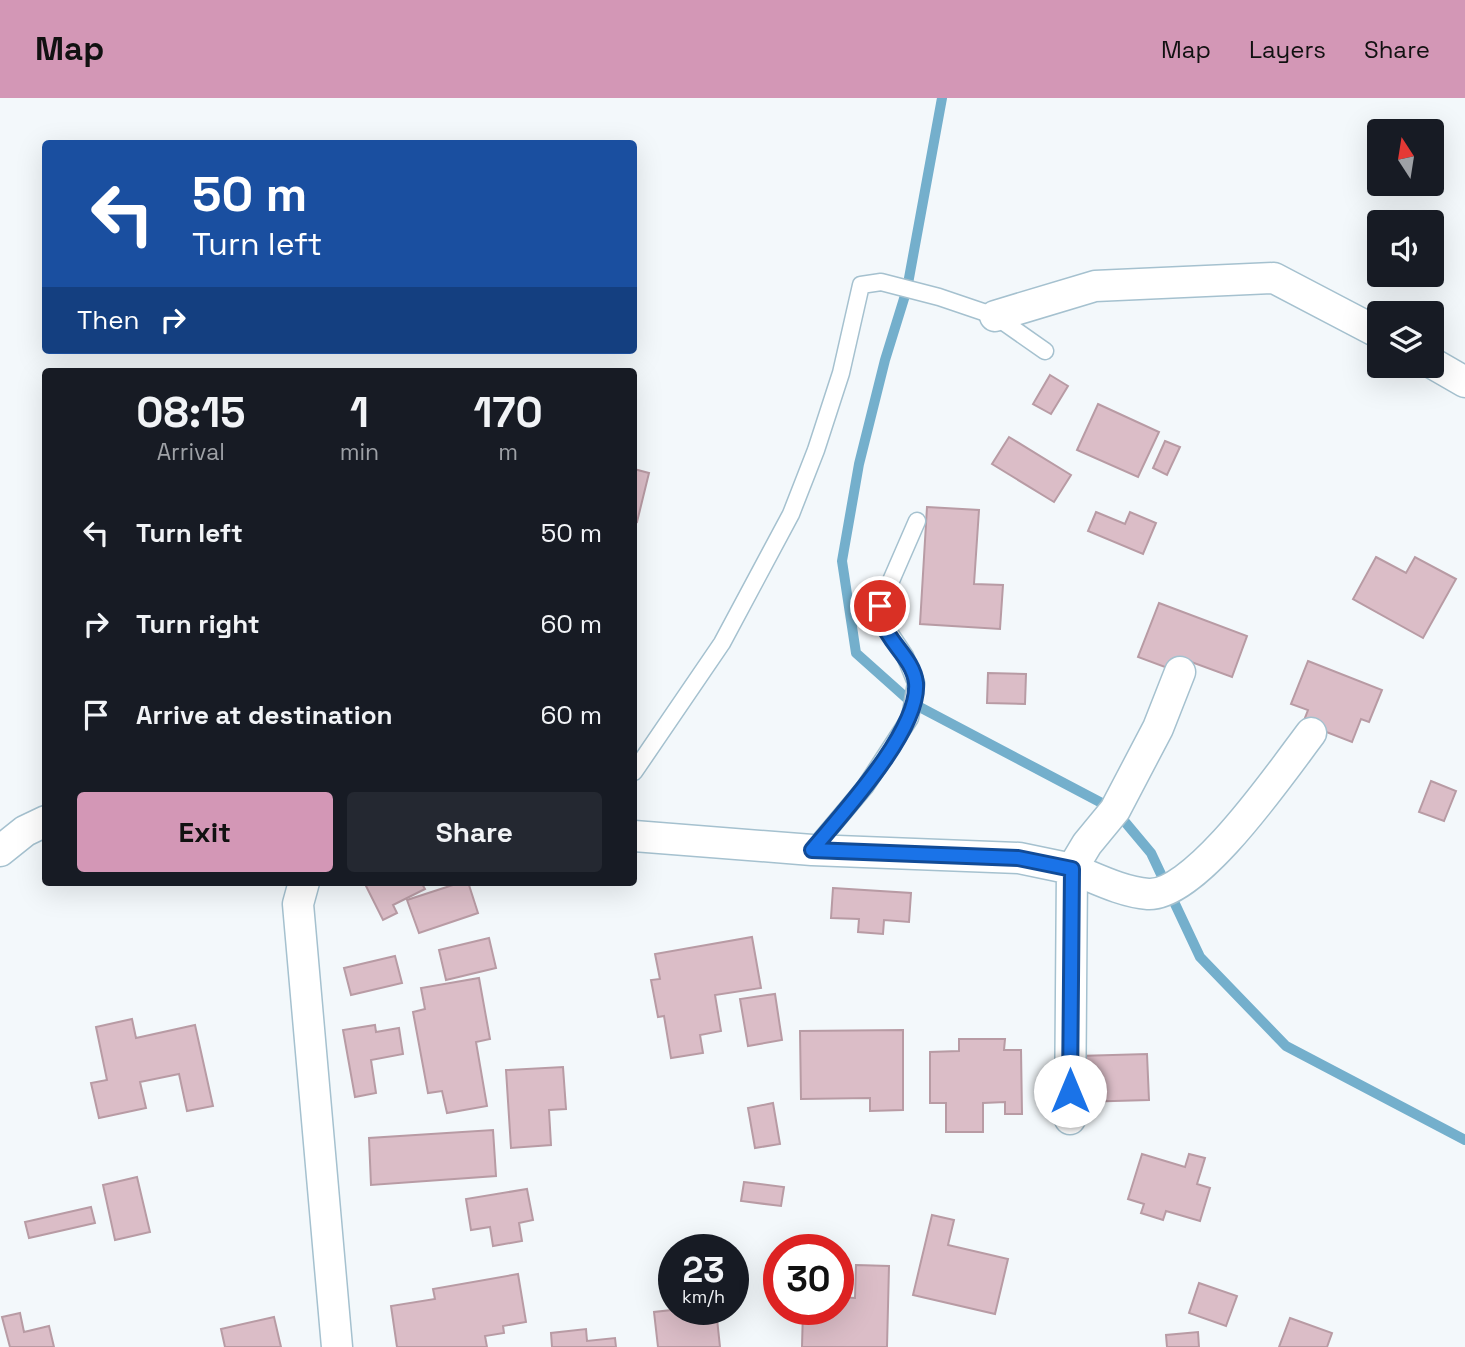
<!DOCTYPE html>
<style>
body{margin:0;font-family:"Space Grotesk",sans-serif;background:#242831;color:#f1f3f6;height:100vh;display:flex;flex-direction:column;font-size:26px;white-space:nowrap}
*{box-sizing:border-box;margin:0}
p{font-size:23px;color:#9ea1a6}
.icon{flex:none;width:38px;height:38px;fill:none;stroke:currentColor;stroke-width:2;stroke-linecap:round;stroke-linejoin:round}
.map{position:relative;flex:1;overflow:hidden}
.sheet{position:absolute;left:42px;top:270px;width:595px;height:518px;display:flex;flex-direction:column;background:#171b24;border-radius:7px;box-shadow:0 7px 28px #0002}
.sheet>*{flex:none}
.top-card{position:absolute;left:42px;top:42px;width:595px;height:214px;border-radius:7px;box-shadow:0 7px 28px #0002;background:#1a4fa0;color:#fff;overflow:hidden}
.needle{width:46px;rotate:348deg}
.fabs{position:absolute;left:1367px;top:21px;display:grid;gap:14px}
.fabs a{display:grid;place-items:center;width:77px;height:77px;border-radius:7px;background:#171b24;box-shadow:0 7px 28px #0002;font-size:35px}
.speed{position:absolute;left:658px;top:1136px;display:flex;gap:14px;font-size:35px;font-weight:700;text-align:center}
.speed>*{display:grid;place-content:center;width:91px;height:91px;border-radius:50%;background:#171b24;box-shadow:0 7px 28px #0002;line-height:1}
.speed small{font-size:18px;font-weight:400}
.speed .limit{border:10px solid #d22;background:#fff;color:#111}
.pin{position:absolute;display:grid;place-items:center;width:60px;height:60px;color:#fff;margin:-30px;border:4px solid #fff;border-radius:50%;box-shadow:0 2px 7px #0007}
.me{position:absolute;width:77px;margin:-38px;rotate:0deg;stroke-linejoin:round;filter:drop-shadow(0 0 5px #0008)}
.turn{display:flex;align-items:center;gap:24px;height:147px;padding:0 35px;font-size:32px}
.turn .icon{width:91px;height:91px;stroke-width:2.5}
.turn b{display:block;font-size:49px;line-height:60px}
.then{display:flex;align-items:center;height:66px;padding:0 35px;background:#0003;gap:14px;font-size:26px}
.eta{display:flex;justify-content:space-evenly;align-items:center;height:119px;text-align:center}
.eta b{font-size:42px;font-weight:600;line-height:49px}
.button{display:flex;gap:14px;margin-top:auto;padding:14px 35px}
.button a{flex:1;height:80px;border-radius:7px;background:#d397b6;color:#111;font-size:28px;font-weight:600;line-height:80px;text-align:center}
.button a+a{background:#242831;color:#f1f3f6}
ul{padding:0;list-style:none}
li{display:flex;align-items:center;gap:21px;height:91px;padding:0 35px}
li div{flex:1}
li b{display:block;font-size:26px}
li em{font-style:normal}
header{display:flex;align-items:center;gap:42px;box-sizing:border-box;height:98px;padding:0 35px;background:#d397b6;color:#111}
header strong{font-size:33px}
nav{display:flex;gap:38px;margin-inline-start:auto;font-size:24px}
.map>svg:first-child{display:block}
</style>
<header>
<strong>Map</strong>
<nav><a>Map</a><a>Layers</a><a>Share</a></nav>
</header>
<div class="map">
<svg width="1465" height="1249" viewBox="0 0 1465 1249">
<rect width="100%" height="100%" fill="#f3f8fb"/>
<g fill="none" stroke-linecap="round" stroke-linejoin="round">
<!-- stream -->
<polyline stroke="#74afcc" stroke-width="10" points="942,0 907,191 885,262 859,366 842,463 856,555 912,605 1115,712 1151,755 1200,859 1286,948 1465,1042"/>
</g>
<!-- building -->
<g fill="#dbbdc7" stroke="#b89ba4" stroke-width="2">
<polygon points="1050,277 1068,288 1051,316 1033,306"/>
<polygon points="1098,306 1159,334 1138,379 1077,352"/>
<polygon points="1009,339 1071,377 1054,404 992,366"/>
<polygon points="1165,343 1180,349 1167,377 1153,370"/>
<polygon points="634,371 649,375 637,424 634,423"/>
<polygon points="927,409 979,412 974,486 1003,487 1000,531 920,526"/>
<polygon points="1096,414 1125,426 1130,414 1156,425 1143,456 1088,433"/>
<polygon points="1376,459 1406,475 1415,459 1456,481 1423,540 1353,501"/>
<polygon points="1159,505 1247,538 1232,579 1186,562 1181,575 1138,559"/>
<polygon points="1308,563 1382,592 1369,624 1361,621 1352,644 1303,625 1308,612 1291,606"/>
<polygon points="988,575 1026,576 1025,606 987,605"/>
<polygon points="1431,683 1456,693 1444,723 1419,714"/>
<polygon points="364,784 421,784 425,791 393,807 397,815 383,822"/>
<polygon points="462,784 468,784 478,815 419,835 407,802"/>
<polygon points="833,790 911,795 909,824 884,822 883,836 858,834 859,821 831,820"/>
<polygon points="752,839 761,890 715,897 721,933 700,937 703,955 671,960 664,918 658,919 651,882 660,881 655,856"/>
<polygon points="489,840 496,870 446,882 439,852"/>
<polygon points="395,858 402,885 351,897 344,870"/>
<polygon points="479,880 490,941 476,944 487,1008 447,1015 442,993 428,995 413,914 425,911 421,890"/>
<polygon points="775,896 782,942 748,948 740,901"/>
<polygon points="132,921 136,940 195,927 213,1008 187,1013 179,976 140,984 146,1010 99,1020 91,985 107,982 96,929"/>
<polygon points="375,927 376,934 399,930 403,956 371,962 376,995 355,999 343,932"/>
<polygon points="903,932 903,1012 870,1013 870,1000 801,1001 800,933"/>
<polygon points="959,941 1005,941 1004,952 1021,952 1022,1016 1005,1016 1005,1004 983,1005 983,1034 946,1034 946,1005 930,1005 930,954 959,953"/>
<polygon points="1147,956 1149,1002 1079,1004 1078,958"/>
<polygon points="563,969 566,1011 549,1012 551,1047 511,1050 506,972"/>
<polygon points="773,1005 780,1046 755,1050 748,1010"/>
<polygon points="493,1032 496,1078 371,1087 369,1040"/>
<polygon points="1142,1056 1185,1069 1189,1056 1205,1060 1197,1086 1210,1090 1200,1123 1166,1113 1163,1122 1141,1115 1144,1106 1128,1101"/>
<polygon points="137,1079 150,1134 115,1142 103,1087"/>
<polygon points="744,1084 784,1089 781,1108 741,1103"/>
<polygon points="527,1091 533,1122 519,1125 522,1143 493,1148 490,1129 471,1132 466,1101"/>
<polygon points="91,1109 95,1125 29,1140 25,1124"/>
<polygon points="932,1117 954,1122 948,1147 1008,1161 995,1216 913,1197"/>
<polygon points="856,1167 889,1168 887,1249 802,1249 803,1211 838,1211 838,1199 855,1200"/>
<polygon points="518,1176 526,1224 503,1228 504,1235 485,1238 487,1249 397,1249 391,1208 435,1201 433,1191"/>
<polygon points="1199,1185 1237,1198 1226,1228 1189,1215"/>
<polygon points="681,1211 716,1211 720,1249 658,1249 654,1214"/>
<polygon points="20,1215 24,1234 49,1228 54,1249 10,1249 2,1219"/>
<polygon points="274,1219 281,1249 225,1249 221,1231"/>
<polygon points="1290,1220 1332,1235 1327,1249 1279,1249"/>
<polygon points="586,1231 587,1243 615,1240 616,1249 552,1249 551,1235"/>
<polygon points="1198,1234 1199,1249 1167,1249 1166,1237"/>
</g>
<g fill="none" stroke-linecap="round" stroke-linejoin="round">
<!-- lane casing -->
<g stroke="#a5c1cf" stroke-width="19">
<g id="lane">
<polyline points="634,674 722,545 791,416 816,352 841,275 861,187 881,184 939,199 995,218 1045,253"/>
<polyline points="812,752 865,689 910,620 916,585 905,558 883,525 880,508 917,423"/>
</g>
</g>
<!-- street casing -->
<g stroke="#a5c1cf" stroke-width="33">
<g id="street">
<polyline points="995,218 1095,188 1274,180 1379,235"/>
<polyline points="1432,265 1465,284"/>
<path d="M 1180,574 L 1158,630 L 1115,712 L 1087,746 L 1072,771 C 1095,780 1122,794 1148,796 C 1196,799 1282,673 1311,635"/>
<polyline points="634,738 812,752 1019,760 1072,771 1070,1021"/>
<polyline points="0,753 25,733 46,723"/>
<polyline points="304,784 298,806 337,1249"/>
</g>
</g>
<!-- lane -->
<use href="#lane" stroke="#fff" stroke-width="16"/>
<!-- street -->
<use href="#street" stroke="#fff" stroke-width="30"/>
</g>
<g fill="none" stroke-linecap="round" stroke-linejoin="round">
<!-- route casing -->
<g stroke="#114b97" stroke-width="18">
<path id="route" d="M 880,508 C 880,513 881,520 882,524 C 890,546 913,561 916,585 C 920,632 842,716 812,752 L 1018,760 L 1072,771 L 1070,993"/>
</g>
<!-- route -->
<use href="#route" stroke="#1a73e8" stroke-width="12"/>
</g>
</svg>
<div class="fabs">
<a><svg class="needle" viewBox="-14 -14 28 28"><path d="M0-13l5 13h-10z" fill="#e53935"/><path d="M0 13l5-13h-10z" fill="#9ea1a6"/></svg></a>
<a><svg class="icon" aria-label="sound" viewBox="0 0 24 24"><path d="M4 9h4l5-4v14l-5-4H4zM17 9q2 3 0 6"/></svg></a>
<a><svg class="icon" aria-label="layers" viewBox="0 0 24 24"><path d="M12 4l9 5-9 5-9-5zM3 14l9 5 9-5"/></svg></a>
</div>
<div class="speed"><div>23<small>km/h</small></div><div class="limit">30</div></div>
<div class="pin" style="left:880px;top:508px;background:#d93025"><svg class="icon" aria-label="arrive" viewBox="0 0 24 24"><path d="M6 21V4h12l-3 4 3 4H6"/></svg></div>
<svg class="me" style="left:1070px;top:993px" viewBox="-20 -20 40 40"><circle r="19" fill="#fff"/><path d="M0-13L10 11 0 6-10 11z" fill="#1a73e8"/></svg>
<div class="top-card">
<div class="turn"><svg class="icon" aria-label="left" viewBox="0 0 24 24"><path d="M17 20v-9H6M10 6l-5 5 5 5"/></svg><div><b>50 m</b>Turn left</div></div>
<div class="then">Then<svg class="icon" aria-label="right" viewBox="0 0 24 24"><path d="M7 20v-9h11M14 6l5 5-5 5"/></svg></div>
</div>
<section class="sheet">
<div class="eta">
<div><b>08:15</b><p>Arrival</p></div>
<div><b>1</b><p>min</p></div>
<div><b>170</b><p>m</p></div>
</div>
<ul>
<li><svg class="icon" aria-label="left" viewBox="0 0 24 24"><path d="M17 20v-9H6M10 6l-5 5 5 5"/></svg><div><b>Turn left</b></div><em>50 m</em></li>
<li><svg class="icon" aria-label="right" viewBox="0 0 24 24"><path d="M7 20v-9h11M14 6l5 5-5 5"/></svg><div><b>Turn right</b></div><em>60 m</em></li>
<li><svg class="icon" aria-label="arrive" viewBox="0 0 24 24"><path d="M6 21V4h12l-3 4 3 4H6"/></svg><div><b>Arrive at destination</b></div><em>60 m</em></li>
</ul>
<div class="button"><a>Exit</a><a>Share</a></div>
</section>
</div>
